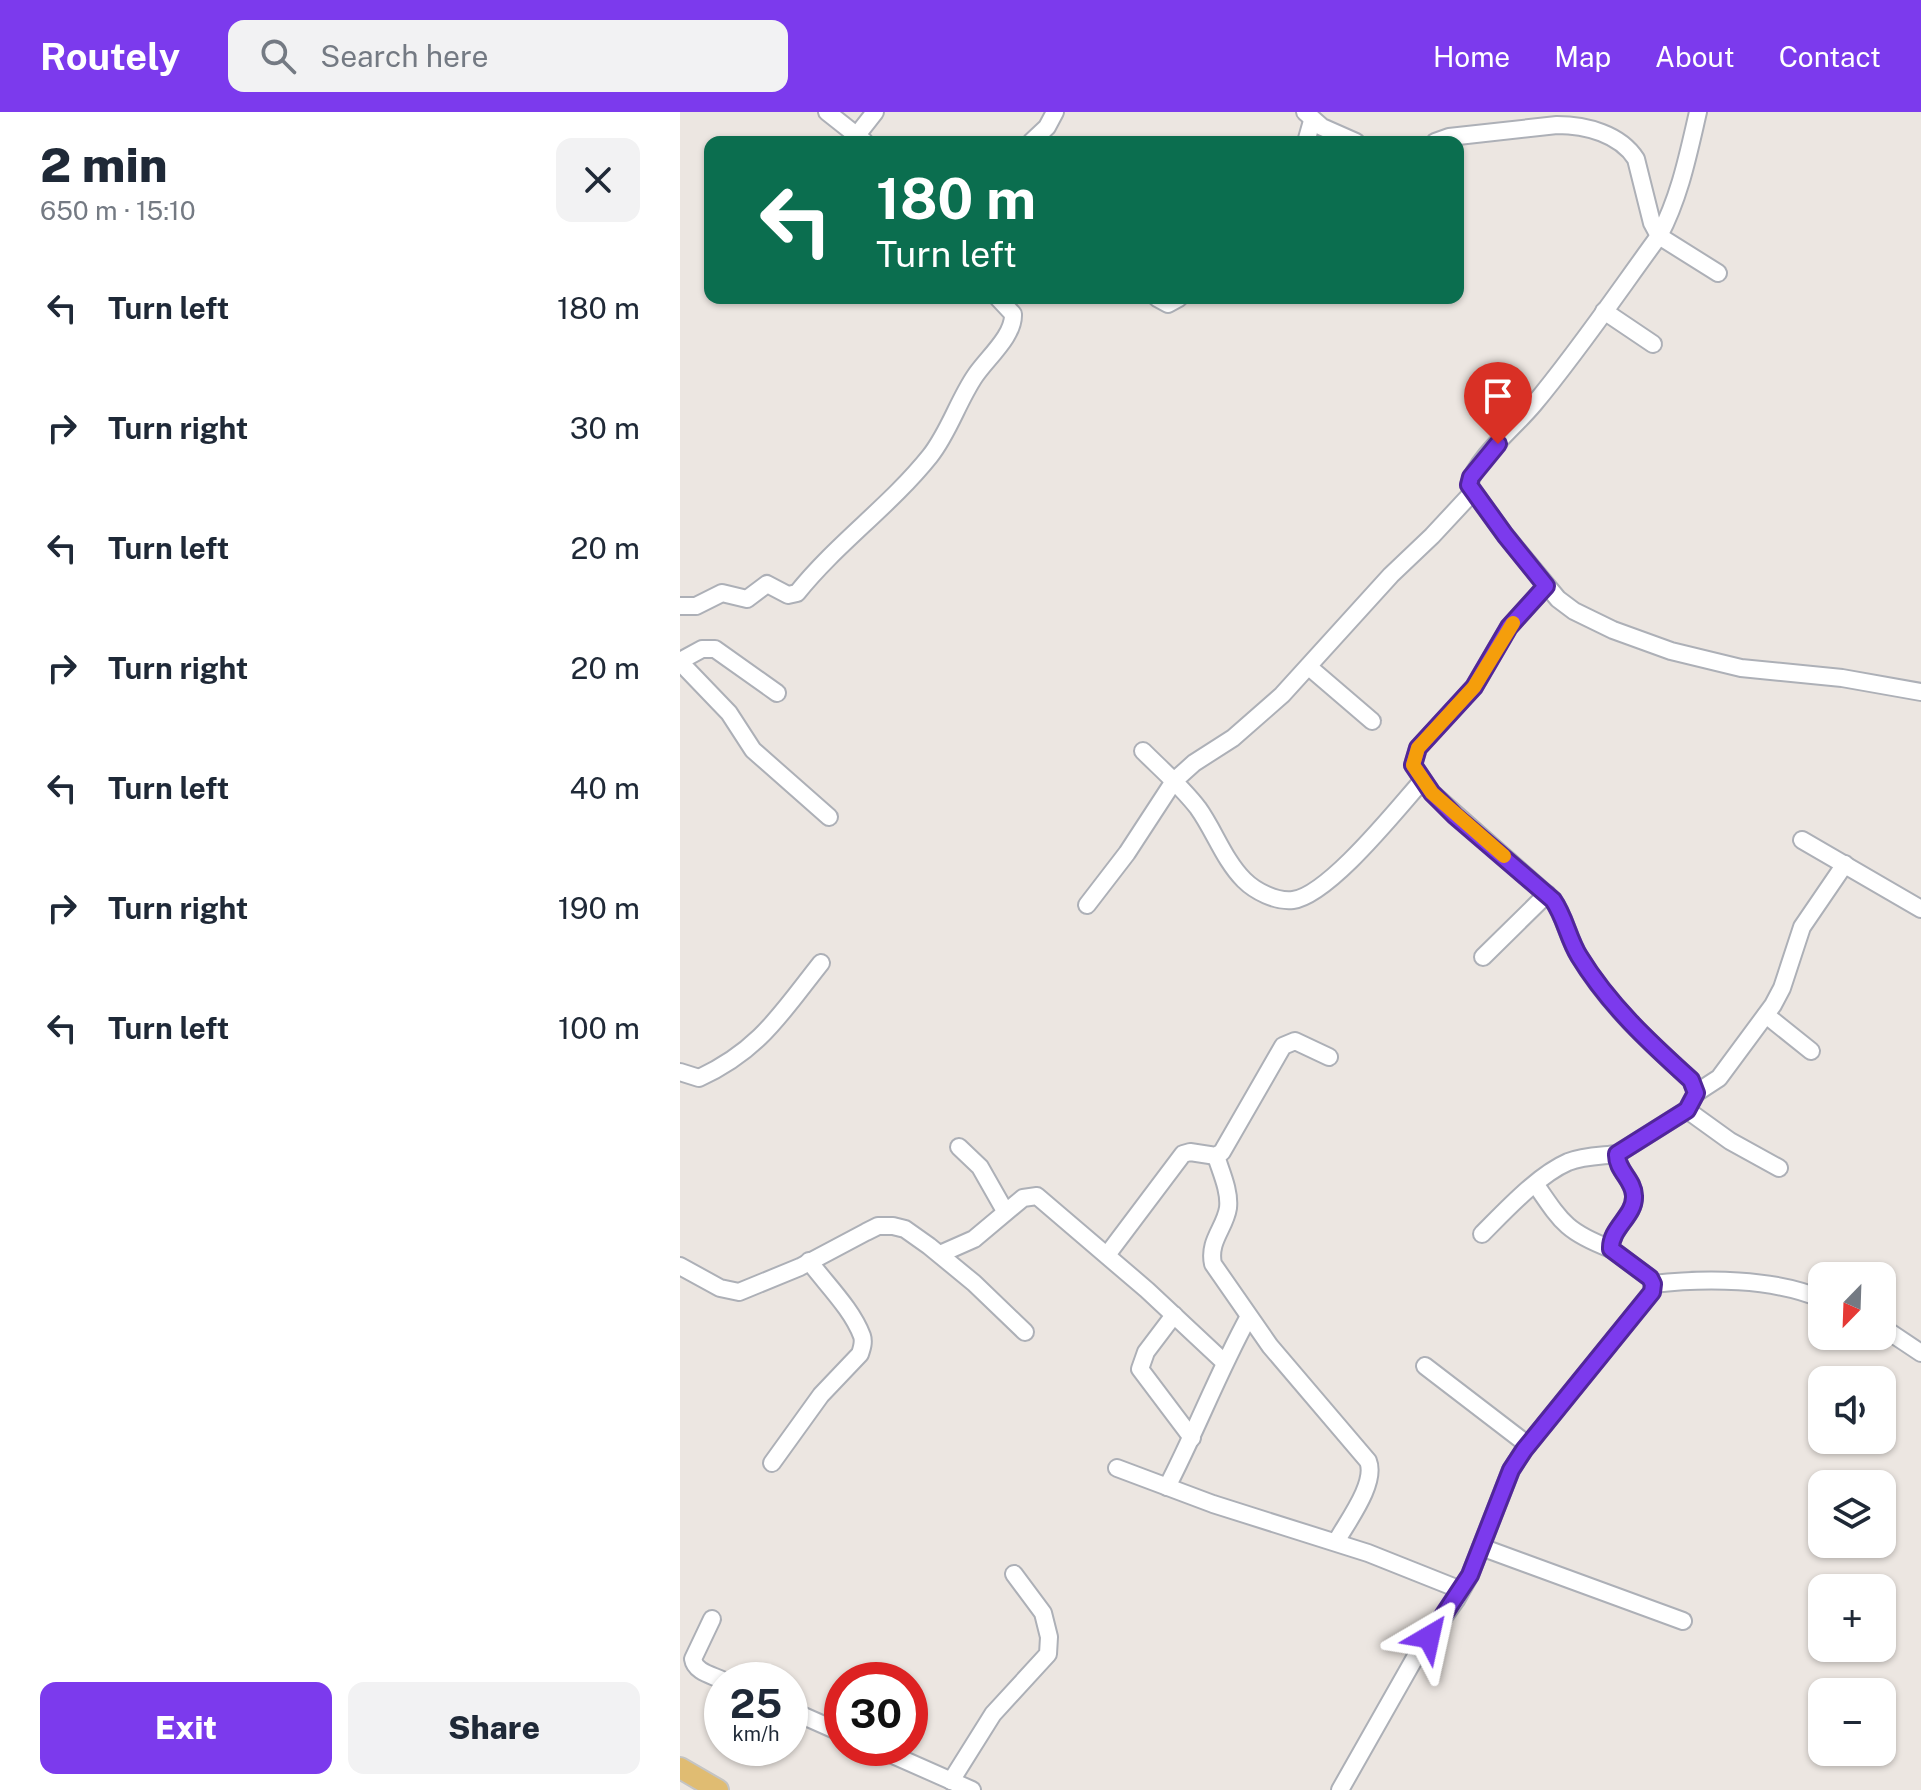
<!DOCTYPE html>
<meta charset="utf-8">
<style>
body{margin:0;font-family:"Public Sans",sans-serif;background:#f2f2f3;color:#1f2937;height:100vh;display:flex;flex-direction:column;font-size:30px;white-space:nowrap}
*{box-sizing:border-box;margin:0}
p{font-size:26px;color:#747a83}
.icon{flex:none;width:44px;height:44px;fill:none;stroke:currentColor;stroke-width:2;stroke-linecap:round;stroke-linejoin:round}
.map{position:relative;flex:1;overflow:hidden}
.side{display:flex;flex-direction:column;background:#fff;width:680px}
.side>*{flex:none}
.top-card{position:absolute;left:24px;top:24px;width:760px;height:168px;border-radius:16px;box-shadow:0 2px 6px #0004;background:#0b6e4f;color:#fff;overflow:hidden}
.needle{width:52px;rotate:203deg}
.tools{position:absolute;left:1128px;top:1150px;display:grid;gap:16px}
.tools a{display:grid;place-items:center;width:88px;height:88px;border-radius:16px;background:#fff;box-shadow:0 2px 6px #0004;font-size:40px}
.speed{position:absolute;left:24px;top:1550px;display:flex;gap:16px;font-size:40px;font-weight:700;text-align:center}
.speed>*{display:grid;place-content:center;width:104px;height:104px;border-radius:50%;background:#fff;box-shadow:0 2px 6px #0004;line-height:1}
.speed small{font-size:20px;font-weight:400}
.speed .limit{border:12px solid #d22;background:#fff;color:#111}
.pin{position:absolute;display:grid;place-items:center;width:68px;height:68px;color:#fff;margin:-82px -34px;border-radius:50% 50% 50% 0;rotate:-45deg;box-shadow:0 0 8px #0007}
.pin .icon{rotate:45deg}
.me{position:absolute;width:88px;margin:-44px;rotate:36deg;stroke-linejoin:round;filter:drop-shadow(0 0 6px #0008)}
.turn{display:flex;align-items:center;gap:28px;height:168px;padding:0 40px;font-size:36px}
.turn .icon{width:104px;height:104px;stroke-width:2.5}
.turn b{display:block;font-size:56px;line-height:68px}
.round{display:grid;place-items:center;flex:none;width:84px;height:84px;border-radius:16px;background:#f2f2f3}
.headline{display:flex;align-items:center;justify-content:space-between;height:136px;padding:0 40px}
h1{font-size:48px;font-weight:800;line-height:60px}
.button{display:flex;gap:16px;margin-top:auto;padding:16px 40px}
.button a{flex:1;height:92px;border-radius:16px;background:#7c3aed;color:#fff;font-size:32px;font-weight:800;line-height:92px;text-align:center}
.button a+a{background:#f2f2f3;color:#1f2937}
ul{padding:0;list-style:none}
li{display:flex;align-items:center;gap:24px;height:120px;padding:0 40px}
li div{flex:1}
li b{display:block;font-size:30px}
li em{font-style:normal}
header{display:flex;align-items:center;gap:48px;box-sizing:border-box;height:112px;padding:0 40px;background:#7c3aed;color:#fff}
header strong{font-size:38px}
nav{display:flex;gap:44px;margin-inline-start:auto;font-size:28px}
.search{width:560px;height:72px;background:#f2f2f3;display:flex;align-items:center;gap:20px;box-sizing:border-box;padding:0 28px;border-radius:16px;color:#747a83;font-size:30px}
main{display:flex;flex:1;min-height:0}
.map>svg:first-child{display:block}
</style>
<header>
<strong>Routely</strong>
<div class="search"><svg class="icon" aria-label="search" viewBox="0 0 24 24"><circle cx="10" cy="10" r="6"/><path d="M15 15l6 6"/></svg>Search here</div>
<nav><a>Home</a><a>Map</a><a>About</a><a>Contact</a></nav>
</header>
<main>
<section class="side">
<div class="headline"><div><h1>2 min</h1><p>650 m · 15:10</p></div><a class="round"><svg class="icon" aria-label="close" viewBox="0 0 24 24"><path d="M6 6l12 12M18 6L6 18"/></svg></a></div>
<ul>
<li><svg class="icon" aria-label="left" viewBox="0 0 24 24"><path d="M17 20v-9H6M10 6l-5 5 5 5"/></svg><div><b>Turn left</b></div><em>180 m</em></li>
<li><svg class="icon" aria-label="right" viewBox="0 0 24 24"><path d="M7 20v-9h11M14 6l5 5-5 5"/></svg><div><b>Turn right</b></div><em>30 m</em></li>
<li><svg class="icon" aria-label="left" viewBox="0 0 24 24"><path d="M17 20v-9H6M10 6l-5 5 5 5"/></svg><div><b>Turn left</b></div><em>20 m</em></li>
<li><svg class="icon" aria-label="right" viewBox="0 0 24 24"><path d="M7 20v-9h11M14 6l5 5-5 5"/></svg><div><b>Turn right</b></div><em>20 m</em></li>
<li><svg class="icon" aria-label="left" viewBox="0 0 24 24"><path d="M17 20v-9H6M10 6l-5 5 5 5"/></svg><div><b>Turn left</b></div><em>40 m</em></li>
<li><svg class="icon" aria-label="right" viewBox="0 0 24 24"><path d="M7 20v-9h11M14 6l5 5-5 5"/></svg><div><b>Turn right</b></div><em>190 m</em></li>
<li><svg class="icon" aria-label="left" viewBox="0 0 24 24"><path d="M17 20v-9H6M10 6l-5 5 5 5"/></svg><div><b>Turn left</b></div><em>100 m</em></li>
</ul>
<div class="button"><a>Exit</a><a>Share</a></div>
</section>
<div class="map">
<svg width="1241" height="1678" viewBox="0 0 1241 1678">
<rect width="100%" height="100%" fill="#ece6e1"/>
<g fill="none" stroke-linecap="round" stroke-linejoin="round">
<!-- minor casing -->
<g stroke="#adb0b7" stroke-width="20">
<g id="minor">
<polyline points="147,0 185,30"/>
<polyline points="625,0 642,15 676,30"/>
<path d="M 1018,0 C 1008,43 1000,84 979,124 C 938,180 899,238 854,292 C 836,314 796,346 789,373 L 825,423 L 878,487 L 894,499 L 933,518 L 991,539 L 1061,556 L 1162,566 L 1241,580"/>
<polyline points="177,23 195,0"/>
<polyline points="351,30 367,15 375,0"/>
<polyline points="626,30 632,9"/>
<path d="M 755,30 L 769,25 L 877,13 C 906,13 940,22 956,47 L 972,111 L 979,124 L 1038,161"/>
<polyline points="477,186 488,192 499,186"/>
<polyline points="924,199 973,232"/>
<path d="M 0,494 L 16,494 L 42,481 L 67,487 L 87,472 L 108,483 L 117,481 C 157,431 210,394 250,344 C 269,320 278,289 295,264 C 307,246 334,224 333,202 L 318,186"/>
<polyline points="0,549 22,537 35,537 97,581"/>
<polyline points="0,550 49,601 73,638 149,705"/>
<polyline points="629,555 692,609"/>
<path d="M 463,639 C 481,657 502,675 518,696 C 534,718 544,748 564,768 C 575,779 596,790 613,788 C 649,783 717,697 742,669"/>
<polyline points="1122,728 1241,797"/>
<polyline points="407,793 447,741 494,669 514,651 553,626 602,583 711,463 752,424 792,381"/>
<polyline points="803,845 867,782"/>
<polyline points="1086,903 1131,939"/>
<path d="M 0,960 L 19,966 C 80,938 102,900 141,851"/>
<polyline points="1016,981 1039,966 1093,893 1102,876 1122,815 1165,752"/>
<polyline points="1007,998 1050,1029 1099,1056"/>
<polyline points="279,1035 300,1055 325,1099"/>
<path d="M 536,1044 C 541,1060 550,1079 548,1096 C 545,1116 528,1129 533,1152 L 590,1234 L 688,1349 C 697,1371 667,1410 656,1430"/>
<path d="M 856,1073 C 882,1111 887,1120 931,1137"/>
<path d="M 802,1122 C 825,1099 858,1063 888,1050 C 903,1044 921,1044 937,1042"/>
<polyline points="260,1142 294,1127 343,1086 357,1084 467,1178 544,1250"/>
<polyline points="427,1143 503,1042 510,1040 536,1044 542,1040 603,934 615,929 649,945"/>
<polyline points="0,1154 40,1176 59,1180 120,1155 186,1120 198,1114 213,1114 225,1117 249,1134 294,1171 345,1220"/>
<path d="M 973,1172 C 1025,1166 1093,1166 1142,1187"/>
<polyline points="494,1203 466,1240 460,1257 512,1326"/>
<polyline points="1202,1215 1241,1241"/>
<polyline points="745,1254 848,1333"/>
<path d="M 92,1351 L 141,1283 L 180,1242 C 182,1236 184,1230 182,1224 C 172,1197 146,1172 129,1149"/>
<polyline points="437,1356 533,1392 688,1441 781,1478"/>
<path d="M 487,1375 C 516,1319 538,1261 568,1206"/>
<polyline points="801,1435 1003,1509"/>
<path d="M 32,1507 L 13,1547 C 15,1560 32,1563 42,1568"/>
<polyline points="110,1598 162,1621"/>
<polyline points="197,1636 292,1678"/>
<polyline points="271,1669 313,1602 368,1542 369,1525 363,1501 334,1462"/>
<path d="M 660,1678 L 736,1544 L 776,1488 L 790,1463 L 831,1358 L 844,1338 L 972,1180 L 973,1172 L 970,1166 L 931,1137 C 930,1116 955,1104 954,1084 C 954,1068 936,1058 937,1042 L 1007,998 L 1016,981 L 1011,968 C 969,930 928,893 899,844 C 888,826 885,805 873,788 L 752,681 L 733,653 L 738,636 L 794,575 L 829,515 L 866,474"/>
</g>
</g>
<!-- major casing -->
<g stroke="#c4c4c4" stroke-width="24">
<polyline id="major" points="0,1656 38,1678"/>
</g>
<!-- minor -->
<use href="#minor" stroke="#fff" stroke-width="16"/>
<!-- major -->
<use href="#major" stroke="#e0bc72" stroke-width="20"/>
</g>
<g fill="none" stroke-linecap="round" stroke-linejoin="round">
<!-- route casing -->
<g stroke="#51269a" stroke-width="20">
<path id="route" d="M 749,1525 L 790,1463 L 831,1358 L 844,1338 L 972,1180 L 973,1172 L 970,1166 L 931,1137 C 930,1116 955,1104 954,1084 C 954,1068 936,1058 937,1042 L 1007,998 L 1016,981 L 1011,968 C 969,930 929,893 899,844 C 888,826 885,805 873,788 L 775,704 L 752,681 L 733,653 L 738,636 L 794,575 L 829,515 L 866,474 L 825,423 L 789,373 L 791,365 L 818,332"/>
</g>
<!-- route -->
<use href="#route" stroke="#7c3aed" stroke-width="14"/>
<!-- slow -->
<polyline stroke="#f59e0b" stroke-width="14" points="824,744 752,681 733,653 738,636 794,575 833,511"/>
</g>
</svg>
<div class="tools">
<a><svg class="needle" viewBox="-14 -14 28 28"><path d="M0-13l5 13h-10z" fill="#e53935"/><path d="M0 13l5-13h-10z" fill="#747a83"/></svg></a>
<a><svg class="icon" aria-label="sound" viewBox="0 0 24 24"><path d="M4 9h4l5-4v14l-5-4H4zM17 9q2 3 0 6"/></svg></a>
<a><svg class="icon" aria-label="layers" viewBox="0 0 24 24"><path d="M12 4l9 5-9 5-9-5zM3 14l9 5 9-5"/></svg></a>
<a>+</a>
<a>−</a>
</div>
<div class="speed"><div>25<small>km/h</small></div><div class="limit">30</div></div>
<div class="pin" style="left:818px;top:332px;background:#d93025"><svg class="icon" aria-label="arrive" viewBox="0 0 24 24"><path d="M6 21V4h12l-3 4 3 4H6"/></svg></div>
<svg class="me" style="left:749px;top:1525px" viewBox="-20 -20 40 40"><path d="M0-17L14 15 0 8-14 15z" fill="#7c3aed" stroke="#fff" stroke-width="4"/></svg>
<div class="top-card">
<div class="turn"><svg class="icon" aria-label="left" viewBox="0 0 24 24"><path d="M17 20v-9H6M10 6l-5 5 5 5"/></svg><div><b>180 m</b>Turn left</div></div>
</div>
</div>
</main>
